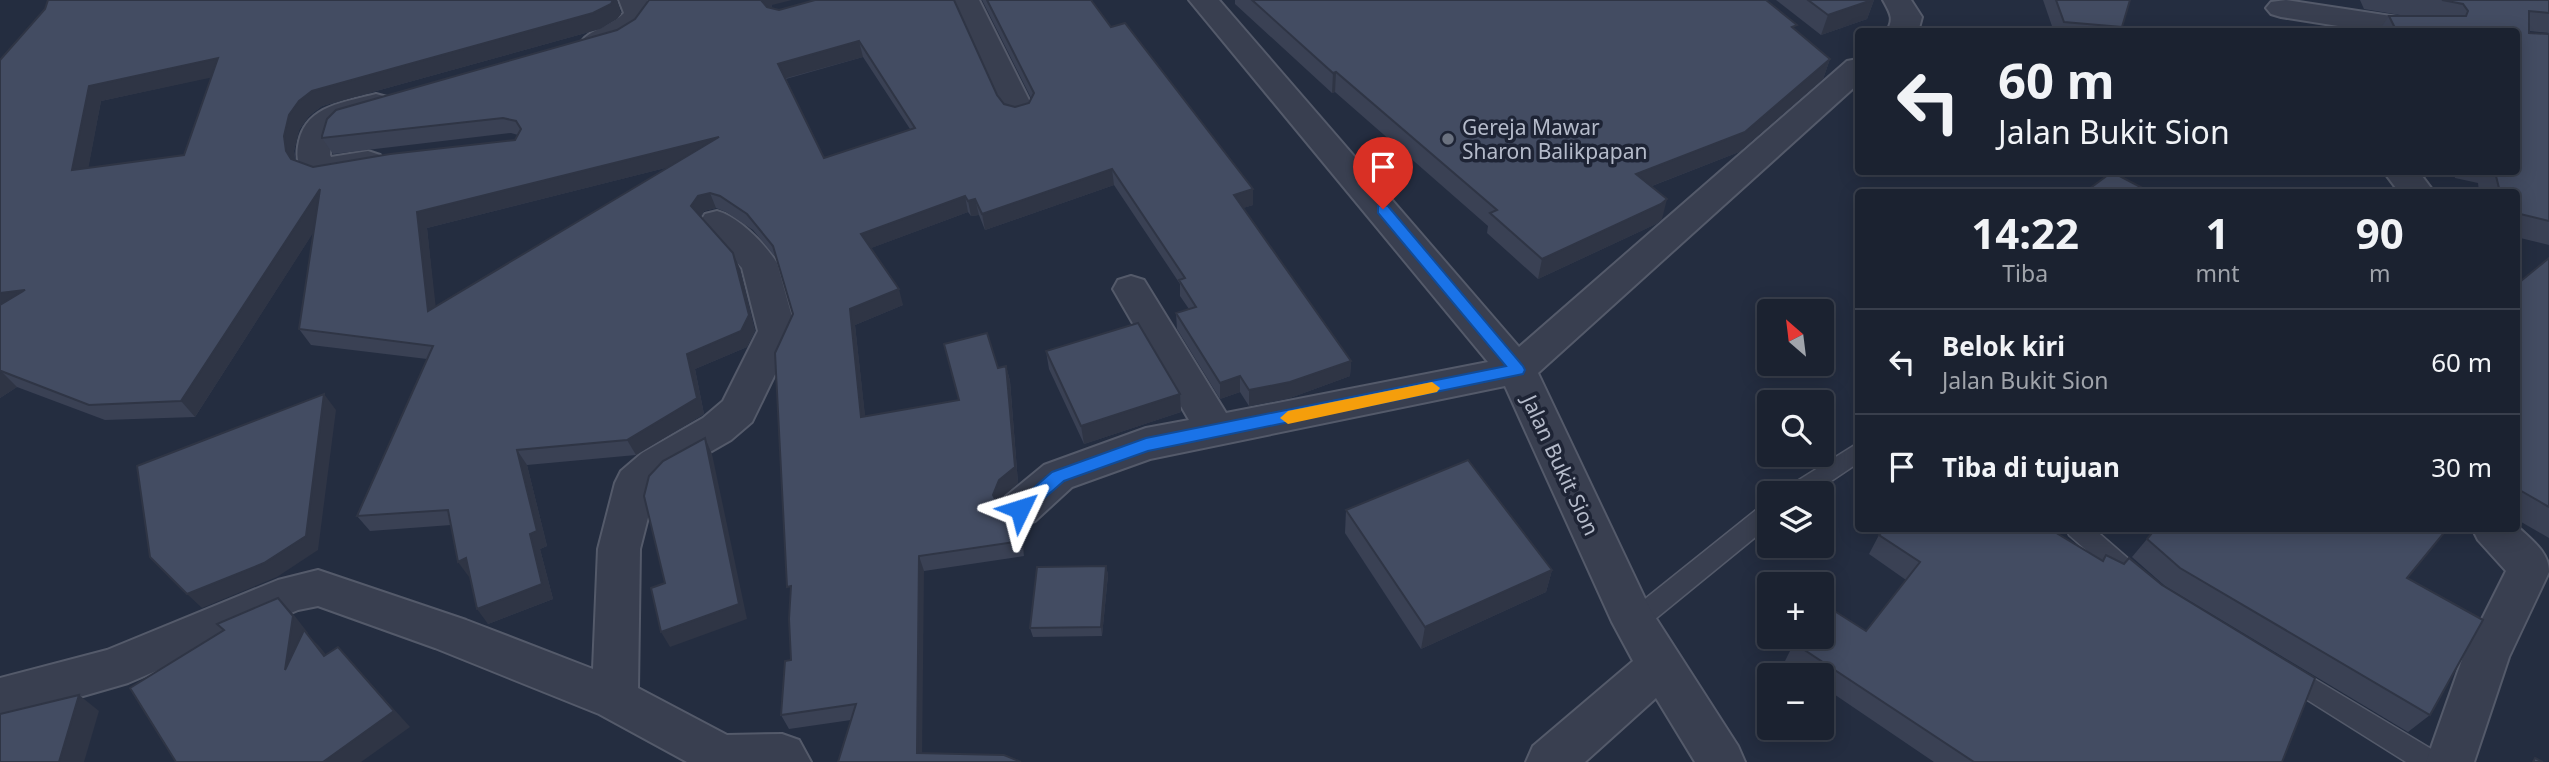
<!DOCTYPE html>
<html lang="id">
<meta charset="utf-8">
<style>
body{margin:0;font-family:"Noto Sans",sans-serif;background:#242a38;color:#f1f3f6;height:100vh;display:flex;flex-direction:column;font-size:26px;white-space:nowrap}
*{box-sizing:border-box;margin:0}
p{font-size:23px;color:#a0a4ab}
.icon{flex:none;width:38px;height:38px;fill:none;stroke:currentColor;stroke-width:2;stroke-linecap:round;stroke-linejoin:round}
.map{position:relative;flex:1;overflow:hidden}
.details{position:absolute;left:1855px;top:189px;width:665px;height:343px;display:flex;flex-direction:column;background:#1b2230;border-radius:7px;box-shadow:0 4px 18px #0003,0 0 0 2px #393f4c}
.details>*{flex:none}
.guide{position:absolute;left:1855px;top:28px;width:665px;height:147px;border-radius:7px;box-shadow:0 4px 18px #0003,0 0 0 2px #393f4c;background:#1b2230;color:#f1f3f6;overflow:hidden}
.needle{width:46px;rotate:332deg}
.buttons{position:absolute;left:1757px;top:299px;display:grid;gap:14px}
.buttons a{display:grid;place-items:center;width:77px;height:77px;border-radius:7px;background:#1b2230;box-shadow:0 4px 18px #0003,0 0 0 2px #393f4c;font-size:35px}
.pin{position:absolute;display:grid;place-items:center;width:60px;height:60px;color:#fff;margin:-72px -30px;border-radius:50% 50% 50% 0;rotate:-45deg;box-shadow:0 0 7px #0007}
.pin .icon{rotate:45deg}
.me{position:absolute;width:77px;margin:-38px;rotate:49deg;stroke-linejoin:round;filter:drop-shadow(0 0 5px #0008)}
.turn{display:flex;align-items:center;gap:24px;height:147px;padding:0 28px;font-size:32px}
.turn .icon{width:91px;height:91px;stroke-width:2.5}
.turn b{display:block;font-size:49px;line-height:60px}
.eta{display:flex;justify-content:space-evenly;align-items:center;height:119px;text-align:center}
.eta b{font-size:42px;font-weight:700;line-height:49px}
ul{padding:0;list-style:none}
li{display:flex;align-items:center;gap:21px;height:105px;padding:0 28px;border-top:2px solid #393f4c}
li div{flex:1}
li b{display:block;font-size:26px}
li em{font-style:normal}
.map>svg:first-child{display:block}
</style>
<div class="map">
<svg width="2549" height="762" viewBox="0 0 2549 762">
<rect width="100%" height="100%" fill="#242d40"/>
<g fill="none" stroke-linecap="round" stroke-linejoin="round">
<!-- service casing -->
<g stroke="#545a6a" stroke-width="3">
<g id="service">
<polygon points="1858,443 1858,463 1812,494 1783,494 1786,488"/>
<polygon points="1769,504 1769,526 1643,629 1634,632 1625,629 1622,622 1625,615 1761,506"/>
<polygon points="2066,528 2093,528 2139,568 2143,575 2139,582 2131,585 2123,582 2069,535"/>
<polygon points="2288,663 2438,753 2442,762 2406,762 2279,682 2275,674 2279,666"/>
</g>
</g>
<!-- minor casing -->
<g stroke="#545a6a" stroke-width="4">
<g id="minor">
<path d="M 619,0 L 647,0 L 654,14 C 639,35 613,55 585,48 L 581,42 C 589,30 612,26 624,13 Z"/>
<polygon points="951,0 979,0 1034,110 1029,117 1018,120 1007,117 1002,110"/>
<polygon points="1189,0 1219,0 1519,347 1847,61 1858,59 1858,84 1538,373 1650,609 1738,746 1745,762 1695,762 1656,698 1585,762 1526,762 1533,746 1633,661 1612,622 1505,386 1150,459 1072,487 1035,521 1020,526 1005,521 999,509 1005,497 1044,465 1146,428 1189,420 1113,289 1118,280 1131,276 1144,280 1226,413 1488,362"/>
<path d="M 1883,0 L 1911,0 L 1922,17 L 1918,32 L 1886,32 C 1895,19 1890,13 1883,0 Z"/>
<polygon points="2286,0 2437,23 2448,26 2452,32 2376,32 2281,17 2271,14 2266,8 2271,2"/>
<path d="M 376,94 L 387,97 L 392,104 L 387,111 C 357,118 332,118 330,155 L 331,157 L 368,151 L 380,155 L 385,162 L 380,169 L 323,180 L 304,173 C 297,163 296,154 299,141 C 307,105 346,102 376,94 Z"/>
<polygon points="2384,172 2419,172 2434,192 2399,192"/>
<path d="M 717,211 C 739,217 765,244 777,263 L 796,331 L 752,422 L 731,440 L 670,475 L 655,490 L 640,549 L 638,688 L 727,735 L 782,734 L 799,740 L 811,762 L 687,762 L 599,714 L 435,648 L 318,606 L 298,610 L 128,683 L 0,720 L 0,678 L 107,650 L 278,580 L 318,570 L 466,620 L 593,669 L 598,549 L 615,483 L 621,471 L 642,453 L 703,418 L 723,401 L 758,331 L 742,268 L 700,222 L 705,214 Z"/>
<path d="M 2516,525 C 2530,539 2549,551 2549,572 L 2509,657 L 2474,762 L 2426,762 L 2463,657 L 2506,571 L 2478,540 L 2472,528 L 2516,528 Z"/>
</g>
</g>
<!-- service -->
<use href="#service" fill="#393f50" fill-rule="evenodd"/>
<!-- minor -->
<use href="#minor" fill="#393f50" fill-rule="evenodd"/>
</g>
<!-- wall -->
<g fill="#3a4154" fill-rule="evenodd">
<path d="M 982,0 L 1091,0 L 1111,27 L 1253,189 L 1253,205 L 1243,208 L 1351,361 L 1350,376 L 1290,398 L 1249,406 L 1240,392 L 1220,399 L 1177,329 L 1176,313 L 1189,309 L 1180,296 L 1180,284 L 1114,185 L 985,230 L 979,215 L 971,216 L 968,212 L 871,248 L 903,305 L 855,325 L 865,417 L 959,400 L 998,368 L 1006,366 L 1010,381 L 1018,483 L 1003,496 L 999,505 L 1000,508 L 1018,513 L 1022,528 L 1024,556 L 924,571 L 838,762 L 851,720 L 789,729 L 781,715 L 791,660 L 793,314 L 777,259 L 753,230 L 726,212 L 716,208 L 704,211 L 701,217 L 733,253 L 740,269 L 755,331 L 747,347 L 695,369 L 704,414 L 636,455 L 527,465 L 547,546 L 540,549 L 553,599 L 488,624 L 451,525 L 370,531 L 357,516 L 427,359 L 311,345 L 299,329 L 314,231 L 195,417 L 105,420 L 17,387 L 0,398 L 0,60 L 45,9 L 617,1 L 621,14 L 617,19 L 600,29 L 322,106 L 309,116 L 299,130 L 294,151 L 296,160 L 313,167 L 515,140 L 518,135 L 511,133 L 333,154 L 322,138 L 772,5 L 771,8 L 997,95 L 1004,104 L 1015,107 L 1029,103 L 1031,98 ZM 863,57 L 910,129 L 824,158 L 786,79 ZM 211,77 L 184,155 L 88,168 L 101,101 ZM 669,167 L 435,307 L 427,228 Z"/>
<polygon points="1235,0 1766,0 1796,30 1830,59 1823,79 1739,152 1652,186 1662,219 1656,224 1538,279 1487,233 1488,226 1335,92 1332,93 1235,4"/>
<polygon points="1776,0 1874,0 1867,19 1821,35"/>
<polygon points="2043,0 2130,0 2120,32 2054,32"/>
<polygon points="2360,0 2549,0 2549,33 2529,31 2529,33 2549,34 2549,245 2516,237 2516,192 2479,192 2478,183 2455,178 2453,172 2516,172 2516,32 2378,32 2389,16 2406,16 2364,9"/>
<polygon points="2549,258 2549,538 2516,519 2516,285"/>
<polygon points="1046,351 1180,394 1181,412 1084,444 1049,369"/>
<polygon points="1346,510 1552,570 1546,592 1421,649 1345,533"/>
<polygon points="1879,535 2102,560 2106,555 2282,762 1934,762 1822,686 1822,676 1806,676 1785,661 1794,643 1866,631 1906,580 1869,554"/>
<polygon points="2147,539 2407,578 2430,715 2408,732 2165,586 2132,557"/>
<polygon points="1106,566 1108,575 1102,636 1033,637 1030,628"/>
</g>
<!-- shaded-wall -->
<g fill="#2f3545">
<polygon points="613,0 617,0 621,14 617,19 600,29 322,106 309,116 299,130 294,151 296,166 286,151 284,136 289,115 299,101 312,91"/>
<polygon points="761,0 792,0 772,5 766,16"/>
<polygon points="1872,0 1874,0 1867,19 1821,35 1828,15"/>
<polygon points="859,41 863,57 783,79 778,64"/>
<polygon points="218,58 228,74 101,101 85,186 72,170 89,86"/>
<polygon points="1830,59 1823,79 1739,152 1631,194 1636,174"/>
<polygon points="1336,72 1335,92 1332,93 1333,73"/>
<polygon points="719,137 725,153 427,228 438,327 428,311 417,212"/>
<polygon points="1112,169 1114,185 985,230 982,214"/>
<polygon points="320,189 331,205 195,417 181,401"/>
<polygon points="1253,189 1253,205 1234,211 1234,195"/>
<polygon points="710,193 716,208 704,211 697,222 691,206 698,196"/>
<polygon points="965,196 968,212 866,250 861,234"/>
<polygon points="975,199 979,215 971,216 968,201"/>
<polygon points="1667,199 1662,219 1656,224 1538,279 1542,259"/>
<polygon points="733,253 740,269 755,331 747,347 695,369 704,414 636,455 627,440 687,354"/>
<polygon points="899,289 903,305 855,325 867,433 861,417 850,309"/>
<polygon points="25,290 0,311 0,293"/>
<polygon points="1351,361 1350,376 1290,398 1249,406 1249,390"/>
<polygon points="1006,366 1010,381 1018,483 1003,496 997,510 993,495"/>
<polygon points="1,371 17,387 0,398 0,372"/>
<polygon points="1240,376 1240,392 1220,399 1220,383"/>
<polygon points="324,394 336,410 318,550 277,577 202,608 187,594"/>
<polygon points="1180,394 1181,412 1084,444 1081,426"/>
<polygon points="705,438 712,454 747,619 670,647 661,632"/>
<polygon points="517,450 527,465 547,546 540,549 553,599 488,624 477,609 530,534"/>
<polygon points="1018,513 1022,528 1024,556 1021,541"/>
<polygon points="919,556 924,571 922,762 917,753"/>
<polygon points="466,558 478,573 469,577 458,562"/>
<polygon points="1106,566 1108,575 1102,636 1101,627"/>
<polygon points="1552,570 1546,592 1421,649 1425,627"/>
<polygon points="278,598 294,615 308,633 308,635 319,646 340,672 285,670"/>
<polygon points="338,647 410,727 361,762 323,762"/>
<polygon points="79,695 99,711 84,762 59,762"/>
</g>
<!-- building -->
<g fill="#434c62" stroke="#2f3545" stroke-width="2" fill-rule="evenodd">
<path d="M 48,0 L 613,0 L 611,4 L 593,13 L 312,91 L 299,101 L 289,115 L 284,136 L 286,151 L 291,159 L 313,167 L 390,154 L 515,140 L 521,129 L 516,121 L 503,118 L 322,138 L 322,136 L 327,119 L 336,110 L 617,30 L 635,19 L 649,0 L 761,0 L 767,7 L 779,10 L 815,0 L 954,0 L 997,95 L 1004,104 L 1015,107 L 1029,103 L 1034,93 L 987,0 L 1091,0 L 1111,27 L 1125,23 L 1253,189 L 1234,195 L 1351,361 L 1290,382 L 1249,390 L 1240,376 L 1220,383 L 1176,313 L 1196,307 L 1179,280 L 1185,278 L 1112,169 L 982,214 L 975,199 L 968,201 L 965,196 L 861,234 L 899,289 L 850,309 L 861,417 L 959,400 L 944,344 L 987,333 L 998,368 L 1006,366 L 1015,467 L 999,480 L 993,495 L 1000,508 L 1018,513 L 1021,541 L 919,556 L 917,753 L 1004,755 L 1021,762 L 838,762 L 856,704 L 781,715 L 785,661 L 791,660 L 789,619 L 791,586 L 787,587 L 775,353 L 793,314 L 773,246 L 747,214 L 720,196 L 710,193 L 698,196 L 691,206 L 733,253 L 749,315 L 741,331 L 687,354 L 697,398 L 627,440 L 517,450 L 537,531 L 530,534 L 542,584 L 477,609 L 466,558 L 458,562 L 448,510 L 357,516 L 433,346 L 299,329 L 320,189 L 181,401 L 89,405 L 1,371 L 0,372 L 0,305 L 25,290 L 0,293 L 0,60 L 45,9 ZM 859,41 L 915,128 L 824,158 L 778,64 ZM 218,58 L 184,155 L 72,170 L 89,86 ZM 719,137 L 428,311 L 417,212 Z"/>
<polygon points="1252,0 1766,0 1797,25 1792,27 1830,59 1745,132 1636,174 1667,199 1661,204 1542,259 1490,213 1497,210 1336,72 1333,73"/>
<polygon points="1808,0 1872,0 1828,15"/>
<polygon points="2056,0 2130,0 2122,27 2064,22"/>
<polygon points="2442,0 2549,0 2549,13 2529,11 2529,33 2549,34 2549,221 2516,213 2516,192 2500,192 2495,172 2516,172 2516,32 2397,32 2389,16 2466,16 2468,11 2463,4"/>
<polygon points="2112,172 2150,192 2085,192"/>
<polygon points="2549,258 2549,507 2516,488 2516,344 2520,342 2516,340 2516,285"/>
<polygon points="1138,323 1180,394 1081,426 1046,351"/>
<polygon points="324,394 306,536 264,563 187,594 150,557 137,466"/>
<polygon points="705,438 739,604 661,632 651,588 665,583 644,496 649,476 663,461"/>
<polygon points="1468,460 1552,570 1425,627 1346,510"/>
<polygon points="1886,528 2002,528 2004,530 2005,528 2048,528 2103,561 2106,555 2124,564 2129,558 2162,585 2315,678 2282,762 1974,762 1794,643 1799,637 1822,637 1822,609 1825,605 1866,631 1920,562 1879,535"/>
<polygon points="2156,528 2448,528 2407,578 2483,620 2430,715 2180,568 2147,539"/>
<polygon points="1106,566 1101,627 1030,628 1037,567"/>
<polygon points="278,598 293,616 285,670 304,630 324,656 338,647 394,711 323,762 176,762 130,688 224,630 217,624"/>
<polygon points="79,695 59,762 0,762 0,714"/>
<polygon points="2535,758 2543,762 2533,762"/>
</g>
<!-- route -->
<polygon fill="#1a73e8" stroke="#114b97" stroke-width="2" points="1383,205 1388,206 1523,366 1525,370 1523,374 1148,451 1064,481 1026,514 1014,514 1012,509 1014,505 1052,472 1146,438 1506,366 1378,213 1378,206"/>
<!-- slow -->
<polygon fill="#f59e0b" points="1432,382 1440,388 1437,392 1288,424 1280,418 1288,411"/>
<!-- markers -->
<circle fill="#6b7280" stroke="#1e2435" stroke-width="2.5" cx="1448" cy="139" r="7"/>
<g text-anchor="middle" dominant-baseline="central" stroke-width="7" stroke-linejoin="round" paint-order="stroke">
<!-- poi labels -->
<g font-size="21" fill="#b5bbca" stroke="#1e2435" text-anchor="start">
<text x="1462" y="127">Gereja Mawar<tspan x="1462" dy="24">Sharon Balikpapan</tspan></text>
</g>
<!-- street labels -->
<g font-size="21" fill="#b5bbca" stroke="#1e2435">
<text transform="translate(1561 465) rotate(65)">Jalan Bukit Sion</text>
</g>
</g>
</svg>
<div class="buttons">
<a><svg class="needle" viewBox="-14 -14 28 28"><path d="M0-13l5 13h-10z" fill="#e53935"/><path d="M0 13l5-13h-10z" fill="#a0a4ab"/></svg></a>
<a><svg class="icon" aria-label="search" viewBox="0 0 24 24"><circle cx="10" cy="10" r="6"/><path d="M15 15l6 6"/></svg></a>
<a><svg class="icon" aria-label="layers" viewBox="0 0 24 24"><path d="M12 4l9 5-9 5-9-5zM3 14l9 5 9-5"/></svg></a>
<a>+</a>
<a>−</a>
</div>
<div class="pin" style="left:1383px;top:209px;background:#d93025"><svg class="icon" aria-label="arrive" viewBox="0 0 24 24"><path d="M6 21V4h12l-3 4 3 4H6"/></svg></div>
<svg class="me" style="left:1020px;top:509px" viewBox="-20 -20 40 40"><path d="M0-17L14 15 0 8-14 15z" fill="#1a73e8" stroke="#fff" stroke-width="4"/></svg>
<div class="guide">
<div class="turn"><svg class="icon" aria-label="left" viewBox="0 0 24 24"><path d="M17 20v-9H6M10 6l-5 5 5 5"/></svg><div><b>60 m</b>Jalan Bukit Sion</div></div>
</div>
<section class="details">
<div class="eta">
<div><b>14:22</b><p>Tiba</p></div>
<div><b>1</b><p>mnt</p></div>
<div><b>90</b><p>m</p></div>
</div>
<ul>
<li><svg class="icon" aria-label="left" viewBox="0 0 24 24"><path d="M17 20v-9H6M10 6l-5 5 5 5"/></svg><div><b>Belok kiri</b><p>Jalan Bukit Sion</p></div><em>60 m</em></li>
<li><svg class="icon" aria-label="arrive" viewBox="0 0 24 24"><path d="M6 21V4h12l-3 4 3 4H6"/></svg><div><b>Tiba di tujuan</b></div><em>30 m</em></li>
</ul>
</section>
</div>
